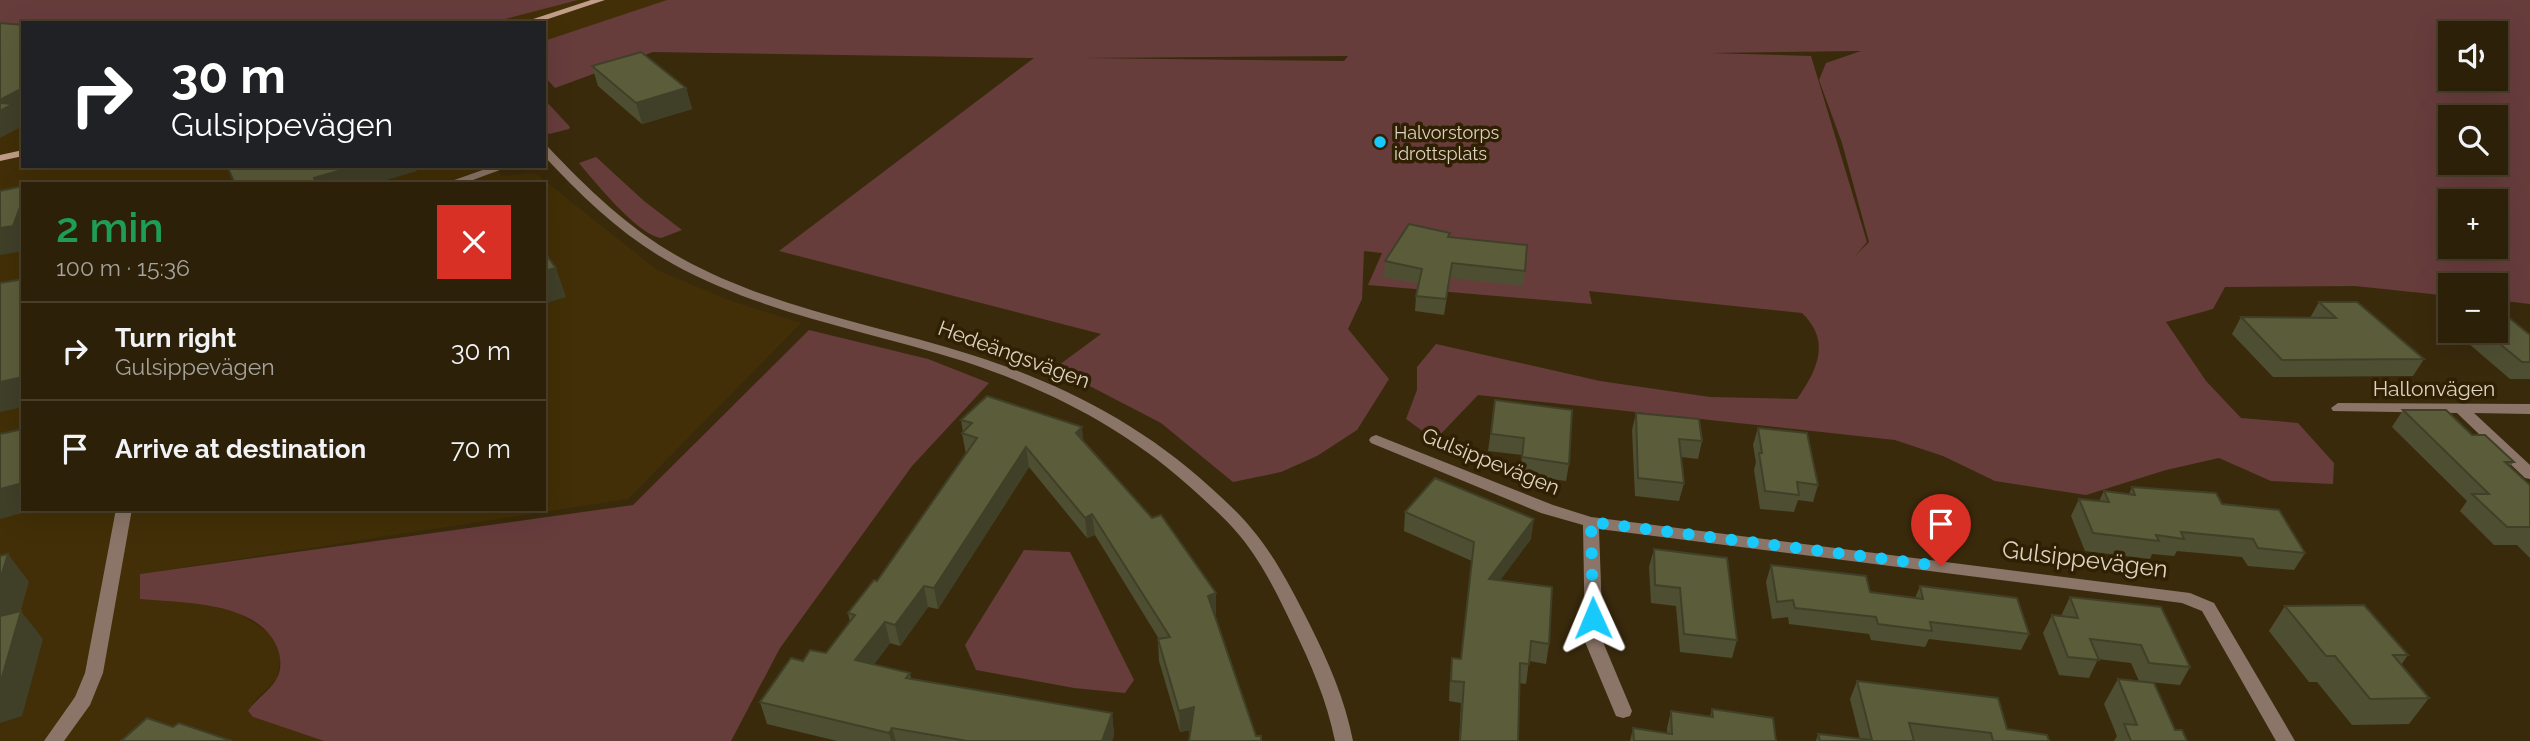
<!DOCTYPE html>
<meta charset="utf-8">
<style>
body{margin:0;font-family:Raleway,sans-serif;background:#342812;color:#f1f3f6;height:100vh;display:flex;flex-direction:column;font-size:26px;white-space:nowrap}
*{box-sizing:border-box;margin:0}
p{font-size:23px;color:#a6a39c}
.icon{flex:none;width:38px;height:38px;fill:none;stroke:currentColor;stroke-width:2;stroke-linecap:round;stroke-linejoin:round}
.map{position:relative;flex:1;overflow:hidden}
.details{position:absolute;left:21px;top:182px;width:525px;height:329px;display:flex;flex-direction:column;background:#2c2009;border-radius:0px;box-shadow:0 7px 28px #0002,0 0 0 2px #483e2a}
.details>*{flex:none}
.guide{position:absolute;left:21px;top:21px;width:525px;height:147px;border-radius:0px;box-shadow:0 7px 28px #0002,0 0 0 2px #483e2a;background:#202124;color:#fff;overflow:hidden}
.fabs{position:absolute;left:2438px;top:21px;display:grid;gap:14px}
.fabs a{display:grid;place-items:center;width:70px;height:70px;border-radius:0px;background:#2c2009;box-shadow:0 7px 28px #0002,0 0 0 2px #483e2a;font-size:35px}
.pin{position:absolute;display:grid;place-items:center;width:60px;height:60px;color:#fff;margin:-72px -30px;border-radius:50% 50% 50% 0;rotate:-45deg;box-shadow:0 0 7px #0007}
.pin .icon{rotate:45deg}
.me{position:absolute;width:77px;margin:-38px;rotate:359deg;stroke-linejoin:round;filter:drop-shadow(0 0 5px #0008)}
.turn{display:flex;align-items:center;gap:24px;height:147px;padding:0 35px;font-size:32px}
.turn .icon{width:91px;height:91px;stroke-width:2.5}
.turn b{display:block;font-size:49px;line-height:60px}
.round{display:grid;place-items:center;flex:none;width:74px;height:74px;border-radius:0px;background:#342812}
.headline{display:flex;align-items:center;justify-content:space-between;height:119px;padding:0 35px}
h1{font-size:42px;font-weight:600;line-height:52px;color:#1e9e55}
ul{padding:0;list-style:none}
li{display:flex;align-items:center;gap:21px;height:98px;padding:0 35px;border-top:2px solid #483e2a}
li div{flex:1}
li b{display:block;font-size:26px}
li em{font-style:normal}
.map>svg:first-child{display:block}
</style>
<div class="map">
<svg width="2530" height="741" viewBox="0 0 2530 741">
<rect width="100%" height="100%" fill="#3a2a0c"/>
<!-- built -->
<path fill="#422f07" fill-rule="evenodd" d="M 0,0 L 667,0 L 544,41 L 544,23 L 23,23 L 23,166 L 496,166 L 501,176 L 535,173 L 657,270 L 731,301 L 801,323 L 628,499 L 140,574 L 201,604 L 237,612 L 272,635 L 281,656 L 277,679 L 255,700 L 248,711 L 253,717 L 324,741 L 0,741 ZM 23,184 L 544,184 L 544,509 L 23,509 Z"/>
<!-- green -->
<g fill="#673d3c" fill-rule="evenodd">
<polygon points="0,0 578,0 490,23 23,23 23,38 0,36"/>
<path d="M 667,0 L 2530,0 L 2530,304 L 2496,300 L 2496,285 L 2450,285 L 2450,296 L 2355,286 L 2225,287 L 2213,309 L 2166,322 L 2206,381 L 2241,418 L 2298,423 L 2334,463 L 2333,484 L 2271,481 L 2219,458 L 2166,470 L 2086,495 L 1995,481 L 1943,456 L 1895,440 L 1478,395 L 1435,440 L 1406,419 L 1417,390 L 1417,367 L 1436,344 L 1600,381 L 1710,397 L 1797,399 C 1818,369 1831,341 1802,313 L 1589,291 L 1592,304 L 1368,285 L 1382,253 L 1364,251 L 1362,299 L 1348,329 L 1389,379 L 1357,430 L 1317,456 L 1281,472 L 1233,482 L 1161,423 L 1055,368 L 1101,334 L 779,251 L 1034,58 L 653,52 L 555,88 L 544,76 L 544,41 ZM 2450,33 L 2496,33 L 2496,79 L 2450,79 ZM 1861,51 L 1826,63 L 1819,80 L 1842,143 L 1869,242 L 1856,255 L 1867,242 L 1811,56 L 1709,53 ZM 1348,56 L 1344,61 L 1081,58 L 1082,58 ZM 2450,117 L 2496,117 L 2496,163 L 2450,163 ZM 2450,201 L 2496,201 L 2496,247 L 2450,247 Z"/>
<polygon points="544,99 570,127 569,129 549,134 544,129"/>
<path d="M 596,157 L 644,201 L 682,230 L 661,238 C 637,234 595,182 579,163 Z"/>
<path d="M 809,330 L 928,359 L 989,383 L 912,466 L 780,648 L 731,741 L 324,741 L 253,717 L 248,711 C 256,699 271,690 277,678 C 282,669 281,656 277,647 C 258,601 182,603 140,599 L 140,574 L 633,505 Z"/>
<polygon points="1024,550 1070,552 1134,680 1125,693 1074,688 976,670 965,645"/>
</g>
<g fill="none" stroke-linecap="round" stroke-linejoin="round">
<!-- street -->
<g fill="#8b7568" fill-rule="evenodd">
<path d="M 544,146 L 548,147 C 588,189 630,230 681,258 C 771,308 874,324 972,355 C 1060,383 1141,424 1210,487 C 1224,500 1239,513 1251,528 C 1275,556 1292,590 1309,623 C 1328,661 1345,699 1353,741 L 1335,741 C 1327,701 1311,664 1293,627 C 1278,596 1263,564 1240,536 C 1228,521 1213,508 1199,495 C 1131,431 1051,390 963,361 C 866,330 763,314 673,264 C 624,237 582,197 544,156 Z"/>
<polygon points="494,166 511,166 462,184 443,184"/>
<polygon points="2338,403 2530,404 2530,414 2474,413 2530,465 2530,479 2525,478 2457,413 2333,411 2331,408"/>
<polygon points="1376,435 1553,505 1591,517 2190,593 2214,603 2295,741 2276,741 2202,611 2182,603 1599,529 1603,642 1632,711 1630,716 1623,718 1616,716 1585,642 1583,525 1541,513 1371,443 1369,440 1371,437"/>
<polygon points="116,509 132,509 103,673 90,705 64,741 44,741 75,697 85,673"/>
</g>
<!-- secondary -->
<g fill="#c19e89" fill-rule="evenodd">
<polygon points="591,0 605,0 536,23 521,23"/>
<polygon points="23,150 23,156 0,161 0,155"/>
</g>
</g>
<!-- wall -->
<g fill="#4e4f32">
<polygon points="592,66 686,88 692,109 642,124 598,86"/>
<polygon points="1450,237 1525,271 1523,286 1450,278 1444,315 1415,311 1416,296 1419,284 1384,277 1385,261"/>
<polygon points="2319,302 2424,359 2413,376 2273,377 2232,334 2241,317 2310,318"/>
<polygon points="2450,312 2450,328 2444,322"/>
<polygon points="2454,331 2496,331 2530,335 2530,379 2510,379"/>
<polygon points="1495,400 1569,464 1566,481 1520,475 1522,455 1488,451"/>
<polygon points="2403,410 2472,435 2514,462 2510,466 2530,485 2530,558 2517,545 2494,545 2460,511 2467,501 2392,427"/>
<polygon points="1636,413 1702,441 1698,459 1681,457 1684,483 1679,501 1635,496 1632,430"/>
<polygon points="961,420 1083,440 1216,593 1216,614 1214,615 1256,736 1261,736 1261,741 1189,741 1190,730 1180,732 1159,661 1158,639 1159,639 1095,535 1087,538 1029,467 938,609 928,607 900,646 890,643 874,664 910,673 911,679 1112,713 1114,735 1112,741 837,741 767,724 760,702 803,661 826,653 850,622 848,613 877,581 966,454 962,433 963,432"/>
<polygon points="1758,428 1818,485 1813,502 1798,500 1794,512 1760,509 1754,470 1756,462 1753,445"/>
<polygon points="2132,487 2222,504 2305,553 2294,570 2248,566 2242,557 2177,551 2174,556 2152,554 2150,559 2085,551 2071,516 2079,499 2099,501 2104,491 2129,494"/>
<polygon points="1405,512 1531,539 1500,580 1549,644 1546,664 1529,661 1526,684 1519,683 1518,741 1459,741 1461,703 1449,701 1450,678 1452,658 1461,659 1472,561 1404,531"/>
<polygon points="1654,549 1737,640 1732,658 1680,652 1676,606 1651,603 1649,567"/>
<polygon points="1771,565 1870,592 1915,598 1920,586 2029,634 2021,650 1929,639 1925,647 1871,640 1869,634 1789,624 1788,617 1772,619 1766,582"/>
<polygon points="2070,597 2190,667 2180,685 2139,681 2131,663 2098,659 2089,678 2059,675 2043,633 2052,615 2061,616"/>
<polygon points="2285,606 2408,655 2401,665 2429,698 2409,724 2352,725 2317,682 2309,682 2269,631"/>
<polygon points="2118,679 2175,730 2187,741 2114,741 2117,736 2104,704"/>
<polygon points="1857,681 2007,729 2049,741 1816,741 1818,734 1860,739 1850,699"/>
<polygon points="1712,709 1776,741 1630,741 1633,728 1667,733 1667,728 1671,711 1710,717"/>
</g>
<!-- shaded-wall -->
<g fill="#404029">
<polygon points="23,88 23,115 20,116 23,121 23,126 0,138 0,100"/>
<polygon points="686,88 692,109 642,124 636,103"/>
<polygon points="356,166 415,166 417,171 373,184 317,184 314,178"/>
<polygon points="23,199 23,251 0,255 0,228"/>
<polygon points="556,268 566,297 544,304 544,271"/>
<polygon points="23,377 23,407 0,412 0,382"/>
<polygon points="1082,427 1084,448 1076,433"/>
<polygon points="1026,447 1029,467 938,609 934,588"/>
<polygon points="23,483 23,509 37,509 0,519 0,489"/>
<polygon points="1092,514 1095,535 1087,538 1085,518"/>
<polygon points="1534,519 1531,539 1486,599 1489,579"/>
<polygon points="8,554 29,582 11,644 21,611 43,639 22,716 0,723 0,580"/>
<polygon points="924,586 928,607 900,646 895,625"/>
<polygon points="1216,593 1216,614 1209,617 1208,596"/>
<polygon points="885,622 890,643 861,682 855,660"/>
<polygon points="1194,707 1195,729 1180,732 1179,711"/>
<polygon points="1112,713 1114,735 1112,741 1102,741"/>
<polygon points="892,728 896,741 891,741 889,733"/>
</g>
<!-- building -->
<g fill="#5b5c3a" stroke="#404029" stroke-width="2">
<polygon points="0,23 23,25 23,35 19,36 23,36 23,88 0,100"/>
<polygon points="641,52 686,88 636,103 592,66"/>
<polygon points="0,103 13,104 0,111"/>
<polygon points="227,166 356,166 314,178 317,184 235,184"/>
<polygon points="23,186 23,199 13,226 0,228 0,191"/>
<polygon points="1409,224 1450,233 1448,237 1527,245 1525,271 1452,263 1446,299 1416,296 1422,269 1385,261"/>
<polygon points="544,252 556,268 544,271"/>
<polygon points="23,279 23,377 0,382 0,283"/>
<polygon points="2319,302 2357,302 2424,359 2282,360 2241,317 2336,318"/>
<polygon points="2496,307 2530,335 2530,362 2522,362 2484,331 2496,331"/>
<polygon points="987,396 1082,427 1076,433 1152,518 1161,515 1216,593 1208,596 1256,736 1261,736 1261,741 1189,741 1194,707 1179,711 1158,639 1170,637 1092,514 1085,518 1026,447 934,588 924,586 895,625 885,622 855,660 910,673 906,678 1112,713 1102,741 967,741 892,728 889,733 760,702 791,658 803,661 810,650 826,653 855,615 848,613 874,580 877,581 977,438 962,433 972,423 961,420"/>
<polygon points="1495,400 1572,410 1569,464 1522,457 1524,438 1491,434"/>
<polygon points="2403,410 2446,410 2472,435 2485,435 2514,462 2505,462 2530,485 2530,527 2507,527 2472,494 2489,494"/>
<polygon points="1636,413 1699,419 1702,441 1679,439 1684,483 1638,478"/>
<polygon points="1758,428 1807,433 1818,485 1797,482 1799,495 1765,491 1759,453 1762,453"/>
<polygon points="23,429 23,483 0,489 0,434"/>
<polygon points="1435,478 1534,519 1489,579 1552,587 1549,644 1531,641 1529,664 1520,663 1518,741 1460,741 1464,682 1451,681 1452,658 1461,659 1474,542 1405,512"/>
<polygon points="2132,487 2216,493 2222,504 2279,510 2305,553 2258,548 2253,539 2181,532 2184,539 2156,535 2159,541 2093,533 2079,499 2109,502 2104,491 2135,495"/>
<polygon points="1654,549 1727,558 1737,640 1684,634 1680,588 1655,585"/>
<polygon points="8,554 0,580 0,556"/>
<polygon points="1771,565 1866,576 1870,592 1923,599 1920,586 2017,598 2029,634 1930,622 1932,631 1878,624 1876,617 1795,608 1793,600 1777,602"/>
<polygon points="2070,597 2161,607 2190,667 2149,663 2141,645 2090,639 2099,660 2068,657 2052,615 2078,618"/>
<polygon points="2364,605 2408,655 2393,655 2429,698 2370,699 2335,656 2326,656 2285,606"/>
<polygon points="21,611 0,684 0,616"/>
<polygon points="2118,679 2154,683 2175,730 2182,730 2187,741 2131,741 2124,724 2137,725"/>
<polygon points="1857,681 1998,698 2007,729 2047,735 2049,741 1993,741 1991,733 1909,723 1914,741 1820,741 1818,734 1872,740"/>
<polygon points="1712,709 1773,718 1776,741 1634,741 1633,728 1672,734 1671,711 1713,717"/>
<polygon points="147,718 173,727 179,723 232,741 121,741"/>
</g>
<g fill="none" stroke-linecap="round" stroke-linejoin="round">
<!-- route -->
<polyline stroke="#18cafc" stroke-width="12" stroke-dasharray="0 21.6" points="1593,618 1591,522 1941,566"/>
</g>
<!-- markers -->
<circle fill="#18cafc" stroke="#302003" stroke-width="2.5" cx="1380" cy="142" r="7"/>
<g text-anchor="middle" dominant-baseline="central" stroke-width="7" stroke-linejoin="round" paint-order="stroke">
<!-- far-poi labels -->
<g font-size="18" fill="#dcd2c1" stroke="#302003" text-anchor="start">
<text x="1394" y="132">Halvorstorps<tspan x="1394" dy="21">idrottsplats</tspan></text>
</g>
<!-- street labels -->
<g font-size="21" fill="#dcd2c1" stroke="#302003">
<text transform="translate(1014 354) rotate(20)">Hedeängsvägen</text>
<text x="2434" y="388">Hallonvägen</text>
<text transform="translate(1491 461) rotate(22)">Gulsippevägen</text>
</g>
<!-- near-street labels -->
<g font-size="24" fill="#dcd2c1" stroke="#302003">
<text transform="translate(2085 559) rotate(7)">Gulsippevägen</text>
</g>
</g>
</svg>
<div class="fabs">
<a><svg class="icon" aria-label="sound" viewBox="0 0 24 24"><path d="M4 9h4l5-4v14l-5-4H4zM17 9q2 3 0 6"/></svg></a>
<a><svg class="icon" aria-label="search" viewBox="0 0 24 24"><circle cx="10" cy="10" r="6"/><path d="M15 15l6 6"/></svg></a>
<a>+</a>
<a>−</a>
</div>
<div class="pin" style="left:1941px;top:566px;background:#d93025"><svg class="icon" aria-label="arrive" viewBox="0 0 24 24"><path d="M6 21V4h12l-3 4 3 4H6"/></svg></div>
<svg class="me" style="left:1593px;top:618px" viewBox="-20 -20 40 40"><path d="M0-17L14 15 0 8-14 15z" fill="#18cafc" stroke="#fff" stroke-width="4"/></svg>
<div class="guide">
<div class="turn"><svg class="icon" aria-label="right" viewBox="0 0 24 24"><path d="M7 20v-9h11M14 6l5 5-5 5"/></svg><div><b>30 m</b>Gulsippevägen</div></div>
</div>
<section class="details">
<div class="headline"><div><h1>2 min</h1><p>100 m · 15:36</p></div><a class="round" style="background:#d93025;color:#fff"><svg class="icon" aria-label="close" viewBox="0 0 24 24"><path d="M6 6l12 12M18 6L6 18"/></svg></a></div>
<ul>
<li><svg class="icon" aria-label="right" viewBox="0 0 24 24"><path d="M7 20v-9h11M14 6l5 5-5 5"/></svg><div><b>Turn right</b><p>Gulsippevägen</p></div><em>30 m</em></li>
<li><svg class="icon" aria-label="arrive" viewBox="0 0 24 24"><path d="M6 21V4h12l-3 4 3 4H6"/></svg><div><b>Arrive at destination</b></div><em>70 m</em></li>
</ul>
</section>
</div>
